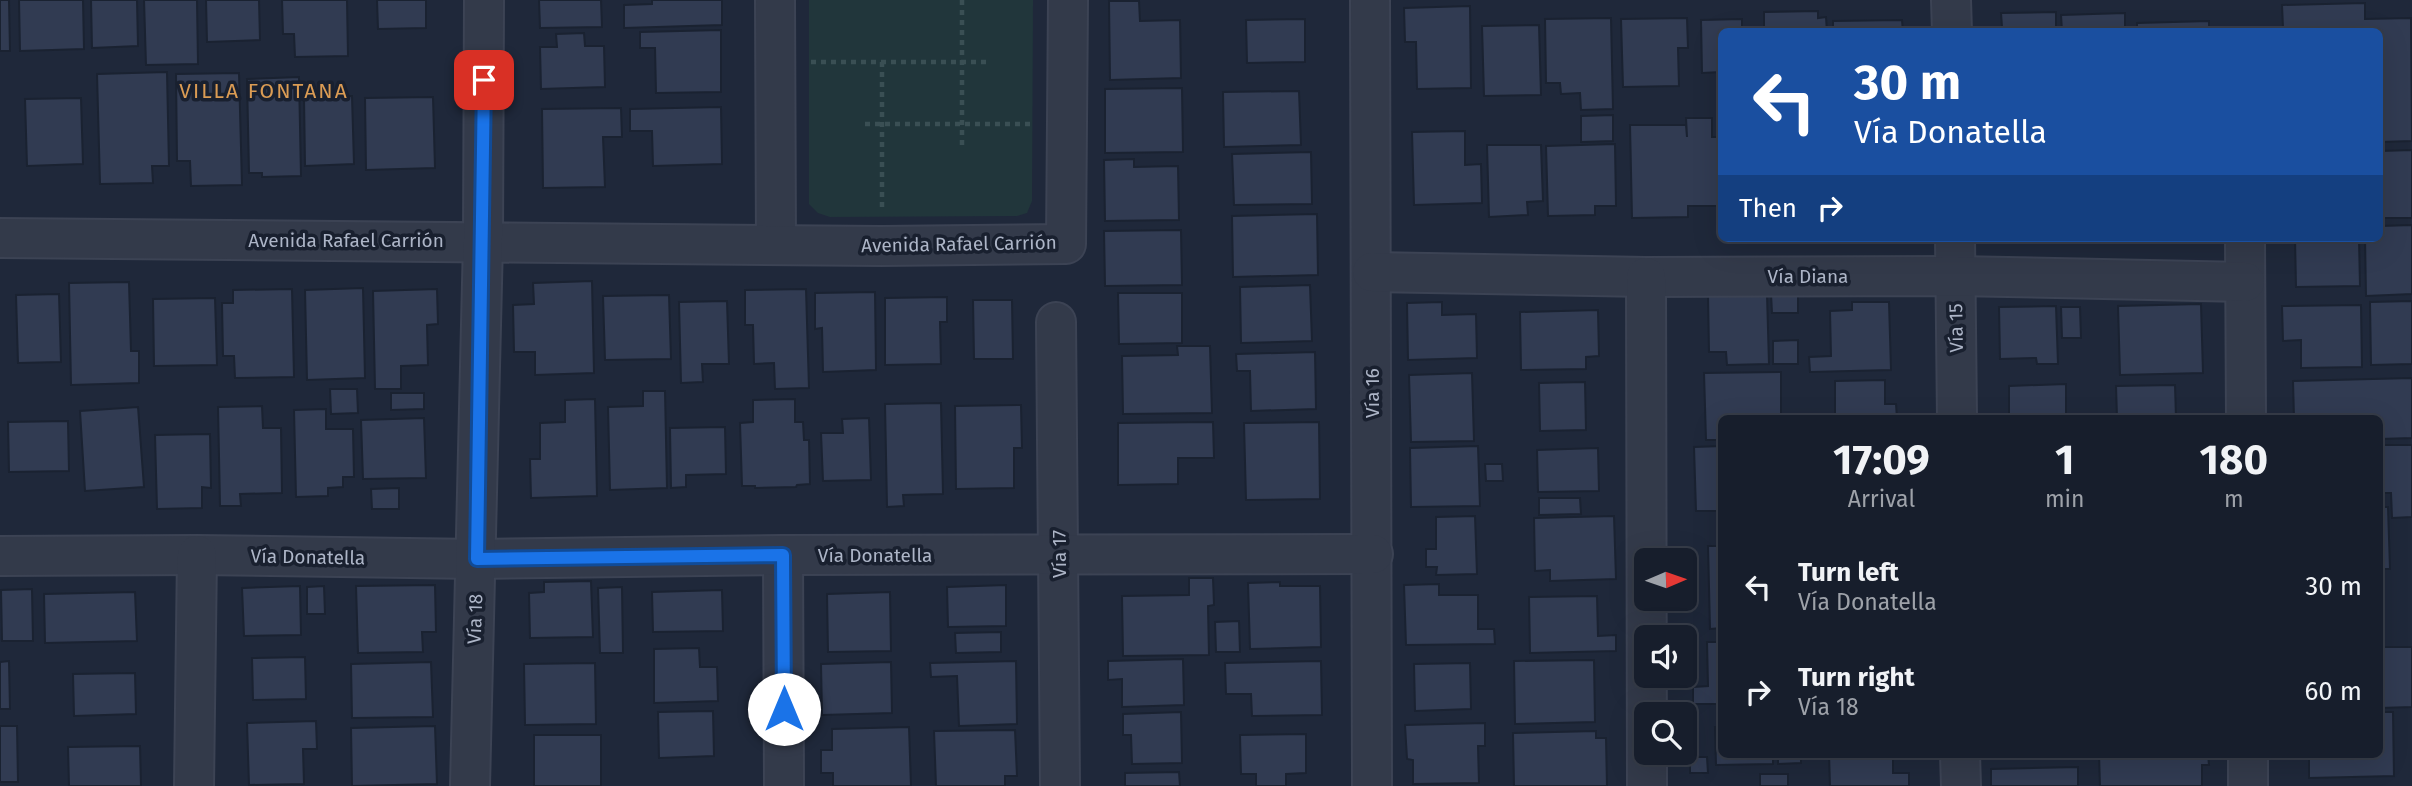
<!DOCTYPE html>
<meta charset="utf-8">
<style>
body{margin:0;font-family:"Fira Sans",sans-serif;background:#202734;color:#f1f3f6;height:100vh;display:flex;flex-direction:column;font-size:26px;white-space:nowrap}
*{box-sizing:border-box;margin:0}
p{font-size:23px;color:#9ea2a9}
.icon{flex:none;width:38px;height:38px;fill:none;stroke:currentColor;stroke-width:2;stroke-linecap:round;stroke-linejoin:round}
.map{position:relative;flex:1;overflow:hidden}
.side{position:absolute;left:1718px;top:415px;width:665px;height:343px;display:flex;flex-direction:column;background:#171e2c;border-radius:10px;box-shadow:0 7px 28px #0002,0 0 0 2px #363c48}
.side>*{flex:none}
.top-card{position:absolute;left:1718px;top:28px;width:665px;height:214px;border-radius:10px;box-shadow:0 7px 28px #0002,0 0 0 2px #363c48;background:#1a4fa0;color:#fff;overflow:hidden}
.needle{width:46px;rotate:88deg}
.tools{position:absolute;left:1634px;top:548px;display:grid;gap:14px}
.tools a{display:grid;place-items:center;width:63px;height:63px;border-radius:10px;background:#171e2c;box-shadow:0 7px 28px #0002,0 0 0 2px #363c48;font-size:35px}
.pin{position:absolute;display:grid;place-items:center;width:60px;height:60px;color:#fff;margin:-30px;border-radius:14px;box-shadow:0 4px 10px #0006}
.me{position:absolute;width:77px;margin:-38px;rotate:0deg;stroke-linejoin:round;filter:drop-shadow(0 0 5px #0008)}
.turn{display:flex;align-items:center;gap:24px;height:147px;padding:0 21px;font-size:32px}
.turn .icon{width:91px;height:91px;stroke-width:2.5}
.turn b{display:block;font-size:49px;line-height:60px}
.then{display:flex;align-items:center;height:66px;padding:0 21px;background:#0003;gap:14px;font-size:26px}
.eta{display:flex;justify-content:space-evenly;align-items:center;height:119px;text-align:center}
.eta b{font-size:42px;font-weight:700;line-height:49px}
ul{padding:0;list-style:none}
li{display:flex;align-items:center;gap:21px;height:105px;padding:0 21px}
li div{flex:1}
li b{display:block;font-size:26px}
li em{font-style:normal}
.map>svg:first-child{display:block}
</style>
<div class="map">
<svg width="2412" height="786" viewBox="0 0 2412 786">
<rect width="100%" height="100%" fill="#1f283a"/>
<!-- green -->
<polygon fill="#21363b" points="809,0 1033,0 1032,201 1027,213 1017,216 830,217 818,213 809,204"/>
<!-- building -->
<g fill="#313b52" stroke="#1a2231" stroke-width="2">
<polygon points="0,0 9,0 10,51 0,51"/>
<polygon points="19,0 83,0 84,49 20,51"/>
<polygon points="91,0 137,0 138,46 92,48"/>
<polygon points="144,0 197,0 198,64 146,65"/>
<polygon points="206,0 259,0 260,40 207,42"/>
<polygon points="282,0 347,0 348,56 295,57 294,34 283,34"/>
<polygon points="377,0 426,0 426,28 378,29"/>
<polygon points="539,0 601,0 602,27 540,28"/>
<polygon points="652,0 722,0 722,25 624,28 624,5 652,4"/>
<polygon points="1109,1 1139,1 1140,21 1180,20 1181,78 1110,80"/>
<polygon points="2365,3 2365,19 2411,18 2412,141 2380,142 2380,32 2310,32 2310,27 2283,28 2282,5"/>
<polygon points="1470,6 1471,88 1417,89 1416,42 1405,42 1404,8"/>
<polygon points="1818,11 1818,18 1826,17 1827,32 1764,32 1764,12"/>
<polygon points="2056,12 2056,32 1987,32 1987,28 2002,27 2001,13"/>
<polygon points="2125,13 2125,32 2062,32 2061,15"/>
<polygon points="1611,18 1613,109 1581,110 1580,93 1561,94 1560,83 1546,83 1545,19"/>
<polygon points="1687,18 1688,48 1678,48 1679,86 1623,87 1621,19"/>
<polygon points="1305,19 1305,62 1247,63 1246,20"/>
<polygon points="1742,19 1742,32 1722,32 1722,72 1702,73 1701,20"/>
<polygon points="1902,20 1903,32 1833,32 1833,21"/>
<polygon points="2209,21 2209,32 2137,32 2137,23"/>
<polygon points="1539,25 1541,95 1484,96 1482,26"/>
<polygon points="721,30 721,92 656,93 655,48 640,48 640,32"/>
<polygon points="584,33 585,46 604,46 605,87 541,89 540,47 557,47 556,34"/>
<polygon points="167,72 169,166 152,166 153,183 100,184 97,74"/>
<polygon points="239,73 242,185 191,186 190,161 177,161 176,74"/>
<polygon points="299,77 301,176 262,177 262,173 249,173 247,79"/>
<polygon points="1182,88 1183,152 1105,153 1105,89"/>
<polygon points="1299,91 1301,145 1224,147 1223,92"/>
<polygon points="352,96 354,164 305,166 304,97"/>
<polygon points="433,97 435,168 366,170 365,98"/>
<polygon points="81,98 83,164 27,166 25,99"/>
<polygon points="721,107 722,164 653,166 652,131 630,131 630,109"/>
<polygon points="621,108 622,137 603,137 605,187 543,188 542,109"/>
<polygon points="1613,115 1613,141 1581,142 1581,116"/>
<polygon points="1686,118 1712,118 1712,137 1722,137 1722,206 1688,206 1688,217 1632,218 1630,125 1686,125 1687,137"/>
<polygon points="1465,131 1465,165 1481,164 1482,203 1414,205 1412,132"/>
<polygon points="1615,144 1616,206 1595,206 1595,215 1548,216 1546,146"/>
<polygon points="1487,145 1541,145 1543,201 1527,202 1528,215 1489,217"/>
<polygon points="2412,150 2412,218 2380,218 2380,151"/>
<polygon points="1311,152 1312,204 1234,205 1232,154"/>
<polygon points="1134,159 1134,167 1178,166 1179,220 1105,221 1104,160"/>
<polygon points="1317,214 1318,275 1233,277 1232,216"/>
<polygon points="2412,225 2412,294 2366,296 2365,238 2380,238 2380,226"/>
<polygon points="1181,230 1182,285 1105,286 1104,231"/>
<polygon points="2295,238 2359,238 2360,286 2296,287"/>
<polygon points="592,281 594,373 535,375 535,352 514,352 513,305 534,304 533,283"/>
<polygon points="129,282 131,351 139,351 139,383 71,385 69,283"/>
<polygon points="1310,285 1312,341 1241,343 1240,287"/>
<polygon points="363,288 365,378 307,380 305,290"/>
<polygon points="292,289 294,377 235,378 234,356 223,356 222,303 233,303 233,290"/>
<polygon points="437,289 438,324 427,325 428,365 401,366 401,389 375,389 373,291"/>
<polygon points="806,289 809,388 775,389 774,363 754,364 753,325 745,325 745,290"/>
<polygon points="875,292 876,370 823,372 822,328 815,329 815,293"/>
<polygon points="1118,293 1182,293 1182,343 1119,344"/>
<polygon points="59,294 61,362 18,363 16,295"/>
<polygon points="1767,294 1769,364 1727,365 1726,352 1709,352 1708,295"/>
<polygon points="1771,294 1798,294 1798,313 1772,313"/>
<polygon points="669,295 671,359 605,360 603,296"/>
<polygon points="947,297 947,322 940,322 941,364 885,365 885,298"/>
<polygon points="215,298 217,365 154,366 153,299"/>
<polygon points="973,300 1012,300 1013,359 974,359"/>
<polygon points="727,301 729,364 702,364 703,382 681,383 679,302"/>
<polygon points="2412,301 2412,364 2371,365 2370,302"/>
<polygon points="1442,302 1442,315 1476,314 1477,358 1408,360 1407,303"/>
<polygon points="1852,302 1889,302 1891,370 1810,372 1809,357 1831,356 1830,311 1852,310"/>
<polygon points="2201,304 2203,373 2120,375 2118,306"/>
<polygon points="2361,305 2362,367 2301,368 2301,340 2283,341 2282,306"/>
<polygon points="2056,306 2058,364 2037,364 2036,358 2000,359 1999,307"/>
<polygon points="2061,307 2080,307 2081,338 2062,338"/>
<polygon points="1598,310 1599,356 1586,357 1586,369 1521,370 1520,312"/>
<polygon points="1798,340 1798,364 1773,364 1773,341"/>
<polygon points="1177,346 1210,346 1212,413 1123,414 1122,356 1178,355"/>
<polygon points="1315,352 1316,409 1251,411 1250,371 1237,371 1236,354"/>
<polygon points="1781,372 1781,418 1722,418 1722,440 1706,440 1704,373"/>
<polygon points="1472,373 1474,441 1411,442 1409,375"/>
<polygon points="2412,378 2412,438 2380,439 2380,418 2294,418 2293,381"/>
<polygon points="1885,380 1885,404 1896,404 1897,418 1835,418 1835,381"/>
<polygon points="1585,382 1586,430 1540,431 1539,383"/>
<polygon points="2066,384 2066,418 2009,418 2009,386"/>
<polygon points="2175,385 2176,418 2117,418 2116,386"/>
<polygon points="330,389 357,389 358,413 331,414"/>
<polygon points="643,391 665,391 667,488 610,490 608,407 643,406"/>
<polygon points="391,393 424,393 424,409 391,410"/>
<polygon points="595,399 597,496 531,498 530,459 540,459 540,423 565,422 565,400"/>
<polygon points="795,399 795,422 803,422 804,440 809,440 810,484 797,485 796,487 755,488 755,486 742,486 740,423 753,422 753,400"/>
<polygon points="941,403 943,494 903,495 904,506 887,507 885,404"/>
<polygon points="1021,405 1022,448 1014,448 1014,488 956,489 955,406"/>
<polygon points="262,406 263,428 281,428 282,493 240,494 241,506 220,506 218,407"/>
<polygon points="138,407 144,487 85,491 80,411"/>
<polygon points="326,409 326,429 353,429 354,477 343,477 343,487 328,488 328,496 296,497 294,410"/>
<polygon points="424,418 426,478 363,479 361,420"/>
<polygon points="869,418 871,480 823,481 821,433 843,433 842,419"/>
<polygon points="68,421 69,471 9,472 8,422"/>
<polygon points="1213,422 1214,458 1178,458 1178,484 1118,485 1118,423"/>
<polygon points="1319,422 1320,499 1246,500 1244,423"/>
<polygon points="725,427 726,474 686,475 686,487 671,488 670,428"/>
<polygon points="210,434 211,488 202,487 202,508 157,509 155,435"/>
<polygon points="2380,445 2412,445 2412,517 2392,518 2391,493 2380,493"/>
<polygon points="1478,446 1480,506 1411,507 1410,448"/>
<polygon points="1722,446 1722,511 1696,511 1694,447"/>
<polygon points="1598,448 1599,491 1538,492 1537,450"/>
<polygon points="1485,464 1502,464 1503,481 1486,481"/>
<polygon points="399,488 399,509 372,509 371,489"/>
<polygon points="1539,498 1580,498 1581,514 1539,515"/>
<polygon points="2380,507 2388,507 2390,569 2380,569"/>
<polygon points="1475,516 1477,574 1436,575 1437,567 1426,567 1426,549 1436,549 1436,517"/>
<polygon points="1614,516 1616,579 1550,581 1550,570 1535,571 1534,518"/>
<polygon points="1708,546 1722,546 1722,628 1710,629"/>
<polygon points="1189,578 1213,578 1214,605 1208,606 1209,655 1123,656 1122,596 1189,595"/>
<polygon points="591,581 593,637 530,638 529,593 544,592 544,582"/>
<polygon points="1280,582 1280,586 1320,586 1321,647 1250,649 1248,583"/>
<polygon points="1439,584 1439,595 1478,595 1478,629 1494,629 1495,644 1406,645 1404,585"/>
<polygon points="435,585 436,632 422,632 423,652 358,653 356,586"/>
<polygon points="1006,585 1006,626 948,627 947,587"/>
<polygon points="300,586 301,635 244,636 242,588"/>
<polygon points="324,586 325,614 307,614 307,587"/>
<polygon points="622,587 623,653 600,653 598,588"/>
<polygon points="32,589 33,641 2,641 1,590"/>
<polygon points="722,590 723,631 653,632 652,592"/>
<polygon points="135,592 137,641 45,643 44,594"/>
<polygon points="890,592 891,651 828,652 827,594"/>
<polygon points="1597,596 1598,636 1616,635 1616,651 1530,653 1529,597"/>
<polygon points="1239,621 1240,652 1216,652 1215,622"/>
<polygon points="1001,632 1001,652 956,653 955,633"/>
<polygon points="1707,642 1722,642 1722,704 1693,704 1693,687 1708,686"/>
<polygon points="2380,647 2412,647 2412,707 2380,708"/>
<polygon points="699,648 700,667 717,667 718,701 654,703 654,649"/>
<polygon points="305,657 306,699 253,700 252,658"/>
<polygon points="1183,659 1184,705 1122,707 1122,679 1108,680 1108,661"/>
<polygon points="1594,660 1595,722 1515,724 1514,661"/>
<polygon points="9,661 10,709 0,709 0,662"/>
<polygon points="1016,661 1017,724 959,726 957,676 931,677 930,663"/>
<polygon points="1321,661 1322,715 1252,716 1251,694 1226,694 1225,663"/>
<polygon points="431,662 433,717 352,718 351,664"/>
<polygon points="891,662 892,713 822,715 821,664"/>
<polygon points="595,663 596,724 525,725 524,664"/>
<polygon points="1470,663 1471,709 1415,711 1414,664"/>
<polygon points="135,673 136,714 74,716 73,674"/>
<polygon points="713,711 714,756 659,758 658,712"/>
<polygon points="1181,712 1182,763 1132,764 1131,735 1123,735 1123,714"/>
<polygon points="2380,712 2393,712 2394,776 2309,778 2309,754 2380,754"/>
<polygon points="316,721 317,749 303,749 304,784 249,785 247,723"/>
<polygon points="1485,723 1485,746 1478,746 1479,783 1413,784 1413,760 1407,759 1405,725"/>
<polygon points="0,726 17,726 18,782 0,782"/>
<polygon points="435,726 437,784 352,786 351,728"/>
<polygon points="909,727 911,786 833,786 833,773 821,773 821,750 832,750 832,729"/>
<polygon points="1715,727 1722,727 1722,754 1773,754 1773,764 1716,765"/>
<polygon points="1015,730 1017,776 1005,776 1005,786 936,786 934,731"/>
<polygon points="1596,731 1596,738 1606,738 1607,786 1514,786 1513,733"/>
<polygon points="1306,734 1306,773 1286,774 1286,786 1256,786 1256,774 1241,774 1240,735"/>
<rect x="534" y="735" width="67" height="51"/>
<polygon points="140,746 141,786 69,786 68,747"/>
<polygon points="1778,754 1801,754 1801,763 1778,764"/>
<polygon points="1829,754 1893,754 1893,773 1909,773 1909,786 1830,786"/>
<polygon points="2099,754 2208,754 2209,765 2202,765 2202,786 2100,786"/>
<polygon points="1690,757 1707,757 1708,773 1690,773"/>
<polygon points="2078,767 2078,786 1991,786 1991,769"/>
<polygon points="1179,772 1180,786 1125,786 1125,773"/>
<rect x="1760" y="774" width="28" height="12"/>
</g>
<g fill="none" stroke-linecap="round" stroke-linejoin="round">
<!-- minor casing -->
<g stroke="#3c4354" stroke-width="42">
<g id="minor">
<polyline points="775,0 776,245"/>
<polyline points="1370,0 1372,786"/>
<polyline points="1951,0 1952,32"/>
<polyline points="0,238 882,246 1066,244 1068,0"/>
<polyline points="1955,238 1957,418"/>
<polyline points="2245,238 2246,418"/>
<polyline points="1372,272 1646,277 1956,276 2245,282"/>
<polyline points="1646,277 1647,786"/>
<polyline points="1056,322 1060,786"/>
<polyline points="783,555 784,786"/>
<polyline points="0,556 197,555 477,559 783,555 1373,554"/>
<polyline points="1960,754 1961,786"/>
<polyline points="2248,754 2248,786"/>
<polyline points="194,786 197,555"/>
<polyline points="470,786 483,241 484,0"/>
</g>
</g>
<!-- path -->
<g stroke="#3a4f54" stroke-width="4.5" stroke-dasharray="5 5" stroke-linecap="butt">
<polyline points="962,0 962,145"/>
<polyline points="811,62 986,62"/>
<polyline points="882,62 882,212"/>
<polyline points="865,124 1031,124"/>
</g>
<!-- minor -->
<use href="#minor" stroke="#333a4a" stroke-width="38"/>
</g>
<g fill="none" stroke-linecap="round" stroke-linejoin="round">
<!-- route casing -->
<g stroke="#114b97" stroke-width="18">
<polyline id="route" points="484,80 477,559 783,555 784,709"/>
</g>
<!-- route -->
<use href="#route" stroke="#1a73e8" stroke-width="12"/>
</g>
<g text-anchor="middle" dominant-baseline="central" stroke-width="7" stroke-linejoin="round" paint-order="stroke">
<!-- street labels -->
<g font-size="19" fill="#adb5c7" stroke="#19202f">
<text x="346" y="240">Avenida Rafael Carrión</text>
<text transform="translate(959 244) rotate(-1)">Avenida Rafael Carrión</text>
<text x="1808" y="276">Vía Diana</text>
<text transform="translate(1956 328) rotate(-91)">Vía 15</text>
<text transform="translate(1372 393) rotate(-90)">Vía 16</text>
<text transform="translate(1059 554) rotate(-90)">Vía 17</text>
<text x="875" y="555">Vía Donatella</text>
<text transform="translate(308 557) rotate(1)">Vía Donatella</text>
<text transform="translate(475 619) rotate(-88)">Vía 18</text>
</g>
<!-- neighbourhood labels -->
<g font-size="21" letter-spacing="2" fill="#db9c54" stroke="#19202f">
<text x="264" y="91">VILLA FONTANA</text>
</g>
</g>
</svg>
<div class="tools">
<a><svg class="needle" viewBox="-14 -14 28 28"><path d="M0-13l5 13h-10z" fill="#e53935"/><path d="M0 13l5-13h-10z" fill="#9ea2a9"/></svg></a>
<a><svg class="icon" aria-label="sound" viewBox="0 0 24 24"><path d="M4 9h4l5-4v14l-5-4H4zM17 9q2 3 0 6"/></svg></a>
<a><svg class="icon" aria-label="search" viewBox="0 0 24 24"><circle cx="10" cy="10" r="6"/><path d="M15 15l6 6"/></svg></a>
</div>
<div class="pin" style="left:484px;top:80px;background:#d93025"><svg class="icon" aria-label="arrive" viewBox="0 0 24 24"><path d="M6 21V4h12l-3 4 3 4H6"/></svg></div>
<svg class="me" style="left:784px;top:709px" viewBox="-20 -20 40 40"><circle r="19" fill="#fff"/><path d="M0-13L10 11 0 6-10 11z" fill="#1a73e8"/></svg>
<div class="top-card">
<div class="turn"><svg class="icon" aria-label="left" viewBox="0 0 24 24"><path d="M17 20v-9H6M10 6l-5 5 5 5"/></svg><div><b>30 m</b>Vía Donatella</div></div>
<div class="then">Then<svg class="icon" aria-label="right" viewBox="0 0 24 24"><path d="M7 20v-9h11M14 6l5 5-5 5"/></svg></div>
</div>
<section class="side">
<div class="eta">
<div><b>17:09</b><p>Arrival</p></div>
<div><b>1</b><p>min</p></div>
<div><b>180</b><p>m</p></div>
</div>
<ul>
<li><svg class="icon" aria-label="left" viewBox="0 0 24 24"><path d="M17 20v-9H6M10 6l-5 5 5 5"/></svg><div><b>Turn left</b><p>Vía Donatella</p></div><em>30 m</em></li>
<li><svg class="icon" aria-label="right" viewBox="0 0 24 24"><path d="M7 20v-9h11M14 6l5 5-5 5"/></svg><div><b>Turn right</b><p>Vía 18</p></div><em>60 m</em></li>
</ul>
</section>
</div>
